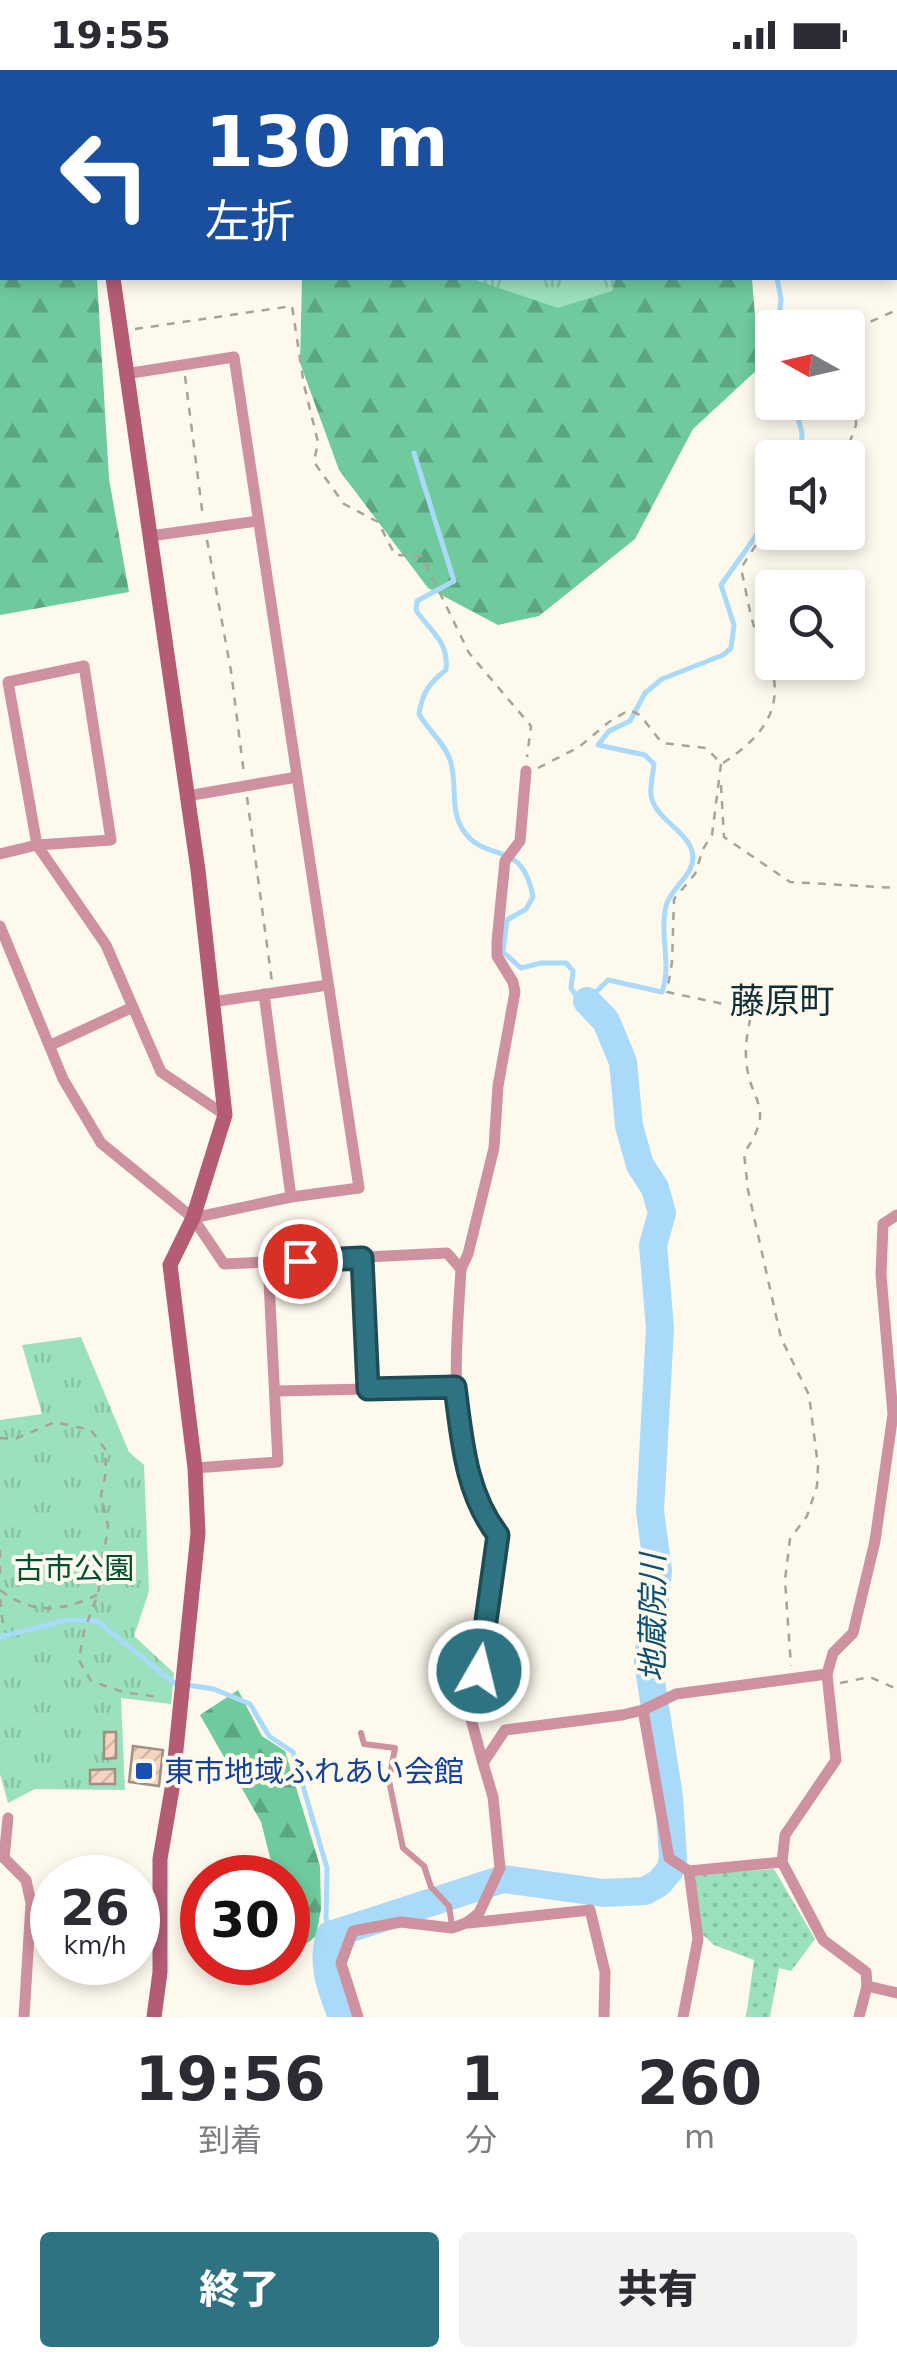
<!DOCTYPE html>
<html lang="ja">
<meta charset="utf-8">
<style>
body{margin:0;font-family:"DejaVu Sans","Noto Sans JP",sans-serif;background:#f2f2f3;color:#2b2b33;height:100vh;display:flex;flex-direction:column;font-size:38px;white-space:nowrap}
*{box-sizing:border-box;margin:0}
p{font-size:32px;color:#7c7c81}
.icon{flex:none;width:55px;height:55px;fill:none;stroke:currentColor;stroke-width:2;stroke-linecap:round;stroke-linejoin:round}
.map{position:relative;height:1947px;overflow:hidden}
.side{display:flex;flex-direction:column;background:#fff;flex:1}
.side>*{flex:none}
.guide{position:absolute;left:0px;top:0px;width:898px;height:210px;box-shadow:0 5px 15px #0003;background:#1a4fa0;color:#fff;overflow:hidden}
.needle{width:65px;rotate:278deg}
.buttons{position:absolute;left:755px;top:240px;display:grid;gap:20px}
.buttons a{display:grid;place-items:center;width:110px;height:110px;border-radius:10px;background:#fff;box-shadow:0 5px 15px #0003;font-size:50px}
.speed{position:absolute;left:30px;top:1785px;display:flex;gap:20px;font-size:50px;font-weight:700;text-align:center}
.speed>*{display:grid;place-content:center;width:130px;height:130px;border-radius:50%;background:#fff;box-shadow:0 5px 15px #0003;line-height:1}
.speed small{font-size:25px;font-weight:400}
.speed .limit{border:15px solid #d22;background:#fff;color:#111}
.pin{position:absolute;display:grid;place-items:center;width:85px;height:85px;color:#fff;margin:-42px;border:5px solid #fff;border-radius:50%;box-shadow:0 2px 10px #0007}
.me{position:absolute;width:110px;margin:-55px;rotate:8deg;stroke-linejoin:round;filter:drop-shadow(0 0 8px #0008)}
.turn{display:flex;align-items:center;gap:35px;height:210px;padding:0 40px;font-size:45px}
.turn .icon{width:130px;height:130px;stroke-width:2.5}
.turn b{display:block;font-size:70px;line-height:85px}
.eta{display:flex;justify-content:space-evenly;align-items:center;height:170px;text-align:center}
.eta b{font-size:60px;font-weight:800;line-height:70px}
.action{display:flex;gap:20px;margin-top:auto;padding:20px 40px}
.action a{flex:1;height:115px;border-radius:10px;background:#2e7382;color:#fff;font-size:40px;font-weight:800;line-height:115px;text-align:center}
.action a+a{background:#f2f2f3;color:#2b2b33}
.status{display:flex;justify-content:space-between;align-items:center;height:70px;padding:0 50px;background:#fff;direction:ltr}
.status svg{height:28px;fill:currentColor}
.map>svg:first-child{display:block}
</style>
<div class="status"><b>19:55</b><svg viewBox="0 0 49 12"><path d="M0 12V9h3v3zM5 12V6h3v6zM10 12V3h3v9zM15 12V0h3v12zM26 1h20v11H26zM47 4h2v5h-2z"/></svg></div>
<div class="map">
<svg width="897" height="1947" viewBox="0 0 897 1947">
<defs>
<pattern id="grass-tufts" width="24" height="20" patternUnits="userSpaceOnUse" patternTransform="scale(2.5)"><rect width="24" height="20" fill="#9be1bd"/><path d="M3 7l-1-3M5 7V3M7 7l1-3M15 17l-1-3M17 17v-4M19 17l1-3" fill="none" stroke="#86c2a3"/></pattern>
<pattern id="forest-firs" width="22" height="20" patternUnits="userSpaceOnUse" patternTransform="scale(2.5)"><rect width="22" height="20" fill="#6fca9d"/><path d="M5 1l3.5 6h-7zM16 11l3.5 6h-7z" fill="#5ca581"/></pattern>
<pattern id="garden-dots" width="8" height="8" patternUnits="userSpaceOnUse" patternTransform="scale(2.5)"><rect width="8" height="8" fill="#9be1bd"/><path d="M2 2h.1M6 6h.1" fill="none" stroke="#86c2a3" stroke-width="1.8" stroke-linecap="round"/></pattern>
<pattern id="building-hatch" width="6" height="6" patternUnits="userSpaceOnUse" patternTransform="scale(2.5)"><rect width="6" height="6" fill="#f5d5c2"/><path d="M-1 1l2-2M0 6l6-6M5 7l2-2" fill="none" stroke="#d3b8a7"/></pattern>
</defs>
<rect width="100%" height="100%" fill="#fef9ed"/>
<!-- grass -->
<g fill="url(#grass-tufts)">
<polygon points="433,208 677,208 463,285"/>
<polygon points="81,1267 129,1382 144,1395 149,1521 134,1566 174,1603 171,1634 121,1628 125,1720 35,1719 8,1733 0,1704 0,1350 42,1344 22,1275"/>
</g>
<!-- forest -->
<g fill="url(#forest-firs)">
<polygon points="0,75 2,208 97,208 109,409 129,522 0,545"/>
<polygon points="302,208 470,208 558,238 612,221 616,208 752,208 759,298 693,359 635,469 539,546 498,555 428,518 339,400 300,293"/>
<polygon points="238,1620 262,1666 285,1681 320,1796 321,1839 316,1866 304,1876 294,1872 288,1854 288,1808 275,1807 261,1752 200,1645"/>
</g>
<!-- garden -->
<polygon fill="url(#garden-dots)" points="774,1799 815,1869 791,1901 779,1898 770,1947 746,1947 754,1890 714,1875 702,1864 695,1804"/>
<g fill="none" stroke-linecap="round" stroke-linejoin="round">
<!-- stream -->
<g stroke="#aadaf9" stroke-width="5">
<polyline points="778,2 781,0"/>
<polyline points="777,208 781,229 778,258"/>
<polyline points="794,332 802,363 801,388"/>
<path d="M 414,383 L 454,511 L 417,531 L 416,540 C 430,562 449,570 446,600 C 430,612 422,623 419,644 C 427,659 445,673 450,690 C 458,712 449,739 463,760 C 486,795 522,767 533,827 L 526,839 L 507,850 L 503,882 L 521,898 L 541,893 L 566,893 L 573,901 L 571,918 L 579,930 L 587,931 L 608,910 L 662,922 C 672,894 659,864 666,836 C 671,816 698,804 692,781 C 686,760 654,748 651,725 C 650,715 653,704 654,694 L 645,685 L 598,675 L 609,661 L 630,651 L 645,623 L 662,609 L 723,585 L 731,578 L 734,555 L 721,515 L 763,456 L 772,455"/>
<polyline points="0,1567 67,1550 97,1551 174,1613 214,1619 250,1634 269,1666 293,1682 327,1798 326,1848 330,1865"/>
</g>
<!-- river -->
<path stroke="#aadaf9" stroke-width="28" d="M 342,1947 C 331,1917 321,1896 330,1865 L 503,1809 L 604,1823 L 645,1821 L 659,1813 L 670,1800 L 673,1788 L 669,1727 L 648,1592 L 658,1501 L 650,1441 L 660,1258 L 653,1175 L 662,1143 L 655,1118 L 640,1095 L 629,1056 L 623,992 L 606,951 L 587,931"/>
</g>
<!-- building -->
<g fill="url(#building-hatch)" stroke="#a18f84" stroke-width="2.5">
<polygon points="104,1662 116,1662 116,1688 104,1689"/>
<polygon points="133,1676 163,1680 159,1716 129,1712"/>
<polygon points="115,1699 115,1714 90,1714 90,1700"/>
</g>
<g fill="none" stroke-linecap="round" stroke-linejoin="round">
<!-- path -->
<g stroke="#a7a399" stroke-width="2.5" stroke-dasharray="8 8" stroke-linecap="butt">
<polyline points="883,0 887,2"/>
<polyline points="895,8 897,9"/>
<polyline points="895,69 897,61"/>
<polyline points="895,140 897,150"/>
<polyline points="135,259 292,236 304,315 318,372 314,392 344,434 378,452 395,485 422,486 469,583 531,656 527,687"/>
<polyline points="185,306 203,447"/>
<polyline points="844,388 856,355 855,303 863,255 897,240"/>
<polyline points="207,470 231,601 244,704"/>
<path d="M 723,693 C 758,670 785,642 771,596 C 767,581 757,568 753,553 C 748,535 745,516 741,498 L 761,467 L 783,462"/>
<path d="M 721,694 L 712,765 L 703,779 L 695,804 L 674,829 L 672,892 L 667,922 L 752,940 C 749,955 745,971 746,987 C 748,1034 778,1034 744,1083 L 748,1120 L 781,1268 L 809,1325 L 818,1396 L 817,1416 L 807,1446 L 790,1469 L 785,1510 L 791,1596"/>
<polyline points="538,698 579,677 609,652 629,640 640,645 662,673 706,678 721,693"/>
<polyline points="721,715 724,767 790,812 897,818"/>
<polyline points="247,727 272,912"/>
<polyline points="0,1368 15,1369 55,1352 91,1360 105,1379 106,1402 101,1425 108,1456 98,1524 84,1561 79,1590 91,1611 123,1622 158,1627"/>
<polyline points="0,1480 0,1510"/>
<path d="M 0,1520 C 33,1545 60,1542 97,1525"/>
<polyline points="0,1529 3,1555"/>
<polyline points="840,1613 870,1607 897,1619"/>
</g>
<!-- lane -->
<polyline stroke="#ce919f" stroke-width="6" points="361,1663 364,1674 395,1678 389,1711 403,1778 424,1796 431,1817 449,1836 452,1856"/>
<!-- street -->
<g stroke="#ce919f" stroke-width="11">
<polyline points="19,0 20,2"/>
<polyline points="81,0 82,2"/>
<polyline points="0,71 2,75"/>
<polyline points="125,304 234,287 359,1118 291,1127 193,1148"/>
<polyline points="150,466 258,451"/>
<polyline points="187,726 297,707"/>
<polyline points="0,784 37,775 111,770 84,596 8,612 37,775 106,875 161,1002 225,1045"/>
<path d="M 0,856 L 63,1009 L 101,1073 L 193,1148 L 224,1194 L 447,1183 L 461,1199 C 456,1284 444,1394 498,1465 L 471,1649 L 483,1693"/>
<polyline points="264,924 291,1127"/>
<polyline points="212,932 328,915"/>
<polyline points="51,975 133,937"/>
<polyline points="362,1187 368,1319"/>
<polyline points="461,1199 468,1184 494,1078 498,1016 515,922 513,912 497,886 497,871 505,791 520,771 526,701"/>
<polyline points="277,1321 455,1317"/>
<polyline points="195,1398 278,1392 268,1192"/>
<polyline points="643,1640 669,1788 689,1801 782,1792"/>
<polyline points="8,1748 4,1788 26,1810 31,1833 24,1947"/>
<polyline points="469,1853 590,1840 605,1902 604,1947"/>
<polyline points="867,1916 897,1923"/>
<polyline points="358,1947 341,1893 353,1861 401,1852 452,1858 466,1853 479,1843 500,1798 493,1727 483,1693 505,1660 622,1645 643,1640 676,1624 827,1604"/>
<polyline points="683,1947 698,1869 689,1801"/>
<polyline points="859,1947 867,1916 866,1902 823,1870 782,1792 785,1765 836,1690 827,1604 833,1583 853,1563 875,1471 893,1344 881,1205 883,1154 897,1145"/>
</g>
<!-- secondary -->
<polyline stroke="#b45c74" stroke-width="15" points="113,208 198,800 225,1045 193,1148 170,1195 195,1398 198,1463 172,1719 160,1789 160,1902 154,1947"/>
</g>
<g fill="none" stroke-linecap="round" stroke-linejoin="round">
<!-- route casing -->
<g stroke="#1e4b54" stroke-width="25">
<path id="route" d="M 300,1191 L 362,1188 L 368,1319 L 455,1317 C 462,1369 465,1422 498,1465 L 479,1601"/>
</g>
<!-- route -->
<use href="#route" stroke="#2e7382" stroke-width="18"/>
</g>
<!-- markers -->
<rect fill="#1a4fb4" stroke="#fef9ed" stroke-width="4" x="134" y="1691" width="20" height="20" rx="5"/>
<g text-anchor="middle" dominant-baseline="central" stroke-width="8" stroke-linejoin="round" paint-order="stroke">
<!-- park labels -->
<g font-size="30" fill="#004f33" stroke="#fef9ed">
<text x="74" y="1498">古市公園</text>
</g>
<!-- transit labels -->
<g font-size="30" fill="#164399" stroke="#fef9ed" text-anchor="start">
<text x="164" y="1701">東市地域ふれあい会館</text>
</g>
<!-- water labels -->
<g font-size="32" font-style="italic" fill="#0d5172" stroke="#fef9ed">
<text transform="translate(653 1548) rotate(-90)">地蔵院川</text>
</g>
<!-- quarter labels -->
<g font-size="35" fill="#0e2f36" stroke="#fef9ed">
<text x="782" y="931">藤原町</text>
</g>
</g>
</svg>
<div class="buttons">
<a><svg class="needle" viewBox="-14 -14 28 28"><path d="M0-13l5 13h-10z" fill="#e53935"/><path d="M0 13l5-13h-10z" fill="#7c7c81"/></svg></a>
<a><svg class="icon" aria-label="sound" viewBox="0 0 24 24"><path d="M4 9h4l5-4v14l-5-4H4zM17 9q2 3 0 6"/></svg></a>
<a><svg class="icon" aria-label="search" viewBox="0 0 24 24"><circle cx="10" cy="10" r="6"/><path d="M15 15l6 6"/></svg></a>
</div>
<div class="speed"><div>26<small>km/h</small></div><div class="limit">30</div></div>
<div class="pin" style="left:300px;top:1191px;background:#d93025"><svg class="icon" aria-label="arrive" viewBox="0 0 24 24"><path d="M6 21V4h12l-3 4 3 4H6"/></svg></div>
<svg class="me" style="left:479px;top:1601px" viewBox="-20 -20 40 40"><circle r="17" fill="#2e7382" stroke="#fff" stroke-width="3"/><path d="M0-11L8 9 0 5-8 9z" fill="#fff"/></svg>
<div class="guide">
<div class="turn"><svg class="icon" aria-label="left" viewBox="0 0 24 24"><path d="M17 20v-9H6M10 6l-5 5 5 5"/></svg><div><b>130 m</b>左折</div></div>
</div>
</div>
<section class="side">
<div class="eta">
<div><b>19:56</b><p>到着</p></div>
<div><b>1</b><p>分</p></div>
<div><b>260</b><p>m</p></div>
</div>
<div class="action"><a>終了</a><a>共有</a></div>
</section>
